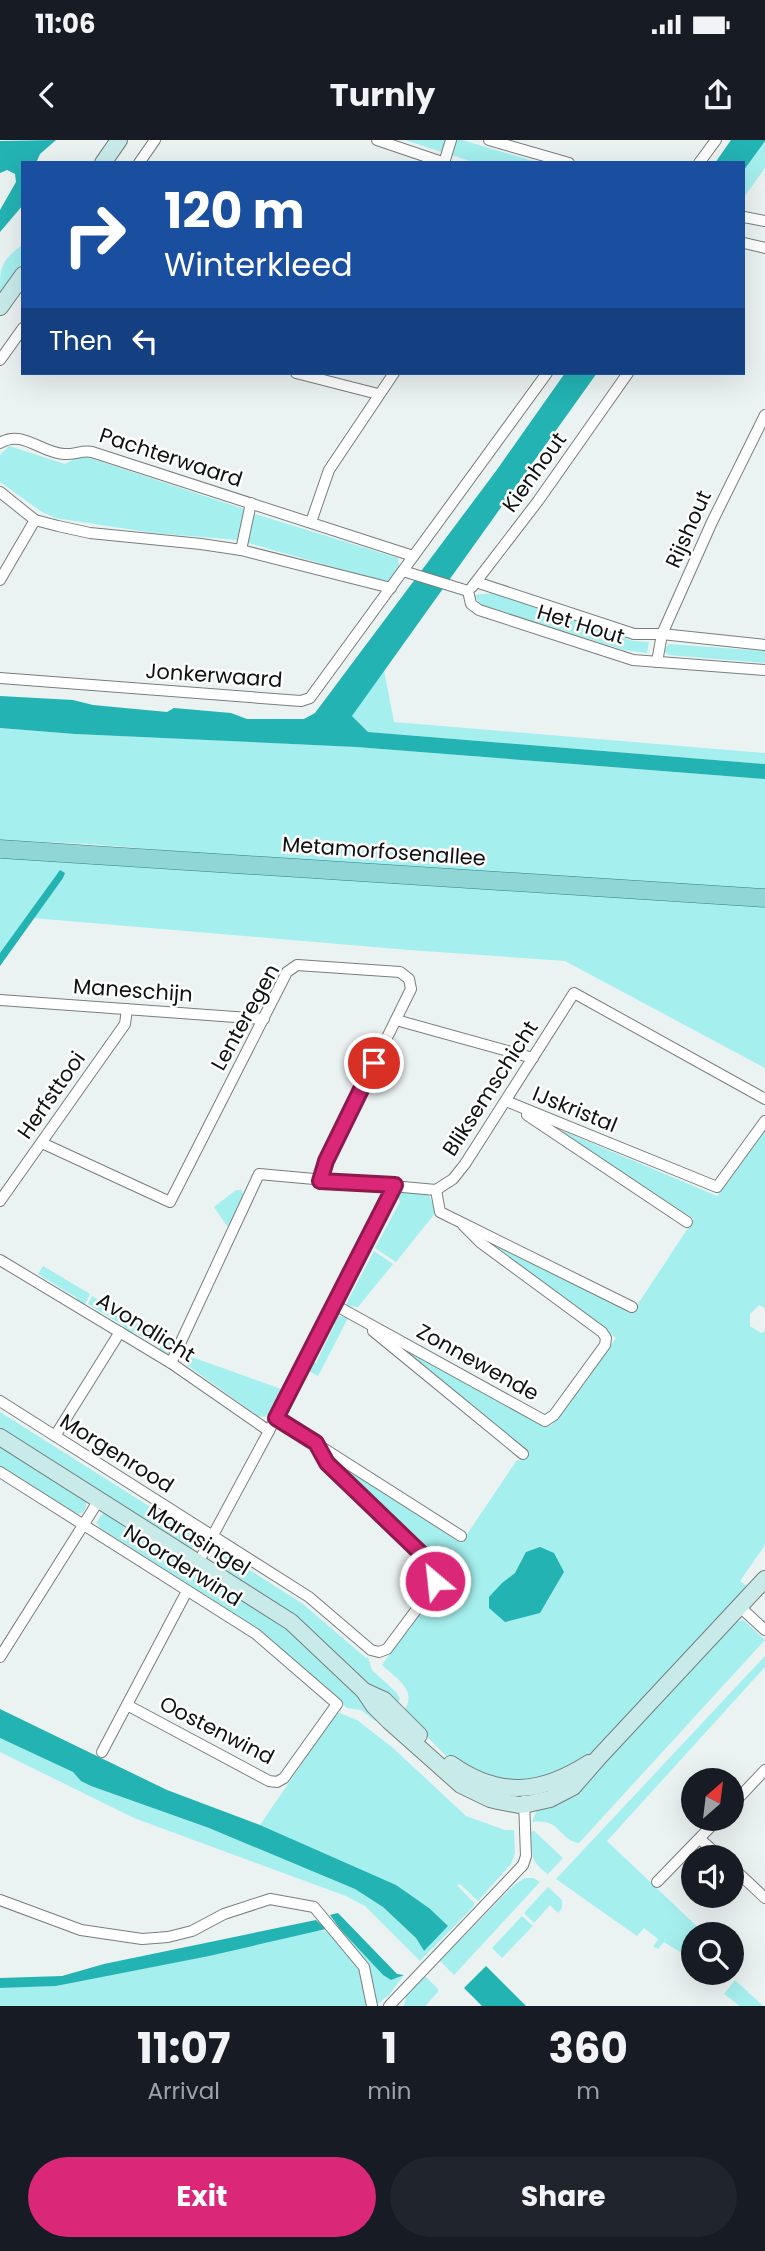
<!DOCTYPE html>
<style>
body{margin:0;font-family:Poppins,sans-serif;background:#20242c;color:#f1f3f6;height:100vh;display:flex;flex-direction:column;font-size:26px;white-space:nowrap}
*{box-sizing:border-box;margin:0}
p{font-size:23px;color:#9ea1a6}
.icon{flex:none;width:38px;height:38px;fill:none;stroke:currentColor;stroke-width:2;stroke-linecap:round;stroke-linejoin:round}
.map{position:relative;height:1866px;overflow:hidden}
.drawer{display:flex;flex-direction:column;background:#171b24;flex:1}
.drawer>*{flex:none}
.banner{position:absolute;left:21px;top:21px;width:724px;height:214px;border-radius:0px;box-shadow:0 7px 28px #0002;background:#1a4fa0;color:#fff;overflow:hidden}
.needle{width:46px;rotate:28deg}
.tools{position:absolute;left:681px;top:1628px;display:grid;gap:14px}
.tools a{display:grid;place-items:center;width:63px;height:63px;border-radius:50%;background:#171b24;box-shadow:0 7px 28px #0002;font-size:35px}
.pin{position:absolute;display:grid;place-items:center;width:60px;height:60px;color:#fff;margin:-30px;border:4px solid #fff;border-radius:50%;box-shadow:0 2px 7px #0007}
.me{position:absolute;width:77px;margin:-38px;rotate:332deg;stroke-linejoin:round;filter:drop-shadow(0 0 5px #0008)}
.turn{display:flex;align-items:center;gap:24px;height:147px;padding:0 28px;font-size:32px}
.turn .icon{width:91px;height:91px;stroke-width:2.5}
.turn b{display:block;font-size:49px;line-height:60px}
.then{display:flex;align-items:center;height:66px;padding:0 28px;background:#0003;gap:14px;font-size:26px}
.eta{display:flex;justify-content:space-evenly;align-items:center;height:119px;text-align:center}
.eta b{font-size:42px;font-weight:700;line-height:49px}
.action{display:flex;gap:14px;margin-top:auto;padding:14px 28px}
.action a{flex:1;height:80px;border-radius:42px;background:#db2777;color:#fff;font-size:28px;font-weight:700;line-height:80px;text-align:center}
.action a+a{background:#20242c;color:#f1f3f6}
.status{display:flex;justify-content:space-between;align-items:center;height:49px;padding:0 35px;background:#171b24;direction:ltr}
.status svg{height:19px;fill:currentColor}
header{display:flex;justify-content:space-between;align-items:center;height:91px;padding:0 28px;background:#171b24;font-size:32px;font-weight:700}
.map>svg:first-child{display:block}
</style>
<div class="status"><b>11:06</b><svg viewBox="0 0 49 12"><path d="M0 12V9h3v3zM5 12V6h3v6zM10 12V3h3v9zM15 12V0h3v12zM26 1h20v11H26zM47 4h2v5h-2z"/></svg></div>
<header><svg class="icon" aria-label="back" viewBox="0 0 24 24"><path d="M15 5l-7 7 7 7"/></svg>Turnly<svg class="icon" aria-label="share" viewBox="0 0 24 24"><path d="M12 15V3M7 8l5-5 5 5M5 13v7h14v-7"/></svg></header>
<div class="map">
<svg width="765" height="1866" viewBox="0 0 765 1866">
<rect width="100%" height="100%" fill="#ebf2f2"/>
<!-- green -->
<g fill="#a5efee" fill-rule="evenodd">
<polygon points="405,0 462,0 540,23 476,23"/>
<polygon points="765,1 765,28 744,57 744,30"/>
<path d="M 23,104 L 23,123 L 0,155 C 0,126 0,122 23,104 Z"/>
<polygon points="9,306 65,324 81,315 244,369 245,374 238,400 154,393 55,378 42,372 0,342 0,315"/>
<polygon points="255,374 398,418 400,429 387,442 248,403 252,376"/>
<polygon points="493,453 633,501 649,502 647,513 624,510 482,465 473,455"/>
<polygon points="669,504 765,511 765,523 669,515 663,511"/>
<polygon points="384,530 394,582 765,613 765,624 368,592 352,576"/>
<polygon points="0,588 75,594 356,607 765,639 765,751 319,723 89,704 0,700"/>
<polygon points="0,716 71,723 107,723 765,765 765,928 565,821 409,810 33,778 0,825"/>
<path d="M 765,988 L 765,1168 L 759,1165 L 750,1174 L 750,1186 L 761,1193 L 765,1191 L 765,1405 L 740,1441 L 747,1446 L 592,1613 L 562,1633 L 539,1642 L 500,1642 L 449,1619 L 403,1572 C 419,1551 397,1539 382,1525 L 448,1432 L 335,1326 L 335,1322 L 461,1403 L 517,1320 L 521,1321 L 528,1312 L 399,1206 L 546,1287 L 552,1285 L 616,1198 L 489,1105 L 486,1100 L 632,1173 L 694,1079 L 562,994 L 563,991 L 717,1056 ZM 564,1432 L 540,1473 L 502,1443 L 515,1433 Z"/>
<polygon points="236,1050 241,1050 244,1055 230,1085 227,1086 214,1067"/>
<polygon points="403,1052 429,1055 436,1072 396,1122 375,1108 400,1062 398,1055"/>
<polygon points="374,1111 393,1124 358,1167 348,1166 346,1164"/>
<polygon points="43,1126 90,1154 84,1166 76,1162 77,1158 38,1134"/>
<polygon points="92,1156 175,1206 171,1212 164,1214 158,1211 160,1207 133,1192 130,1194 123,1190 124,1186 88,1164"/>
<polygon points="338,1176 348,1178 318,1236 305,1229 310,1221 316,1223 335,1184 331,1181"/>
<polygon points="186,1215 281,1249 268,1274 265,1277 258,1276 187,1225"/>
<polygon points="0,1272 193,1394 196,1390 201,1394 201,1400 192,1408 188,1406 0,1288"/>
<polygon points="0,1304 86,1361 86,1368 82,1373 76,1374 0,1326"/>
<polygon points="105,1373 280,1482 382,1579 375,1581 361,1570 347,1568 260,1490 100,1388 97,1383 100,1376"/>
<polygon points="222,1408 229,1410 226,1415 303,1464 366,1518 368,1517 372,1530 397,1553 400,1559 396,1565 369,1544 287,1472 214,1424 214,1416 218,1409"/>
<path d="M 743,1480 L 765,1500 L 579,1703 C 557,1699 562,1678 532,1682 L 536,1672 L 726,1489 L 735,1482 Z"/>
<polygon points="765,1516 765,1527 607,1701 705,1794 693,1794 693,1826 690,1830 684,1826 688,1817 664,1802 658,1809 653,1807 658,1799 644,1788 637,1796 556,1739"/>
<polygon points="337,1572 357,1580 393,1608 466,1676 505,1690 514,1690 515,1713 511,1724 478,1761 460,1744 457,1745 474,1763 474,1766 420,1821 365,1766 346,1756 134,1678 0,1612 0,1598 73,1632 81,1640 91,1646 209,1688 355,1749 383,1767 416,1798 424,1811 429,1768 395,1745 260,1685"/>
<path d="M 534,1691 L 563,1718 L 548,1734 C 528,1720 533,1713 531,1692 Z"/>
<polygon points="525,1738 533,1738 540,1742 454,1835 440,1821 514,1745"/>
<polygon points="548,1747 562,1760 562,1768 558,1773 550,1765 534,1783 524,1773"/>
<polygon points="522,1776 533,1786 502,1818 492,1808"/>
<polygon points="331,1787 340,1789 383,1835 391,1840 404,1835 389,1855 375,1866 0,1866 0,1848 56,1846 312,1791 323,1791"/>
<polygon points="425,1836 438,1849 438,1852 425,1866 404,1866 406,1856"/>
<polygon points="735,1840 763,1866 740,1866 724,1854"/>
</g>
<!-- water -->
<g fill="#24b3b3">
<polygon points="56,0 40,14 36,23 23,23 23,65 0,92 0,70 16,42 15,34 7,30 0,33 0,1"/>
<polygon points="731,0 765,0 765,1 744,30 744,23 715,23"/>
<polygon points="565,233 597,233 352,576 368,592 765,624 765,639 356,607 75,594 0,588 0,556 73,560 93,565 167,572 174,568 231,573 247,579 304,579 315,573 496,331"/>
<polygon points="60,730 65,733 63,738 0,826 0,813"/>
<polygon points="540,1407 554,1413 564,1432 540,1473 505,1482 489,1468 489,1457 502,1443 515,1433 526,1412"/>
<polygon points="0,1569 167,1650 260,1685 396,1745 429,1768 448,1786 424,1811 416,1798 383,1767 355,1749 209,1688 91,1646 81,1641 73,1632 0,1598"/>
<polygon points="338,1773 397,1834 404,1835 391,1840 383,1835 340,1789 330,1775"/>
<polygon points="316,1780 326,1789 209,1816 56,1846 0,1848 0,1838 62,1836 104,1824"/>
<polygon points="486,1826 526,1866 482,1866 464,1848"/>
</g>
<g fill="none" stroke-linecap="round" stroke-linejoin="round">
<!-- street casing -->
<g stroke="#787e7e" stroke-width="12">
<g id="street">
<polyline points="377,0 445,23"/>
<polyline points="489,0 569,23"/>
<polyline points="139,23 155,0"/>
<polyline points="444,23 451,0"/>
<polyline points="699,23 716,0"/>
<polyline points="744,77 765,81"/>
<polyline points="744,103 765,108"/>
<polyline points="0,220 23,188"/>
<polyline points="296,233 378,254"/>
<path d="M 0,303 C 22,289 41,313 64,314 C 74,315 82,310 92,312 L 413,416"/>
<polyline points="0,352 35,380 58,386 90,393 201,404 241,410 391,448"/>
<polyline points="311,382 329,330 394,233"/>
<polyline points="241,410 251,363"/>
<polyline points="403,431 468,451"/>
<polyline points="0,440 35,380"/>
<polyline points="476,442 634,494 662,494 765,505"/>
<polyline points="472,447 538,361 628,233"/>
<polyline points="468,451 471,464 479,470 633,520 765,530"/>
<polyline points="657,522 662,494 712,382 765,275"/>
<polyline points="0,538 301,561 310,558 547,233"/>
<polyline points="0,860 264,879"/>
<polyline points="396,880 533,918"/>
<polyline points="506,961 717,1047 765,981"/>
<polyline points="527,975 687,1082"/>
<polyline points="42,1003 170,1062 287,832 297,825 400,832 409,839 411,849 326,1021 320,1041"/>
<polyline points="436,1050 440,1072 632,1167"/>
<polyline points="0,1061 125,884 127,869"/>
<polyline points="0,1120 171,1223 269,1291"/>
<polyline points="333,1164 545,1281 554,1275 605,1205 606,1198 602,1192 481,1103 463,1085"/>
<polyline points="373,1191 523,1314"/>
<polyline points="171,1223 259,1034 436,1050 453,1039 465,1024 574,853 765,959"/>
<path d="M 0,1261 L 309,1457 L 371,1510 L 379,1512 L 387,1509 L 431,1450 C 436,1440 436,1435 432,1425 L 327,1323 L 316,1303"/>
<polyline points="276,1278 461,1396"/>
<polyline points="55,1296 120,1192"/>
<polyline points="0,1332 256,1494 337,1564 284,1638 277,1642 269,1641 127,1565"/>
<polyline points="198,1423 269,1291 395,1046"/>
<polyline points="739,1466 765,1490"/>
<polyline points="0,1517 99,1360"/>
<polyline points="102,1612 187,1451"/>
<polyline points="732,1665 765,1630"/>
<polyline points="700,1699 720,1717"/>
<polyline points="732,1727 765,1758"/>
<polyline points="657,1742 719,1678"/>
<polyline points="0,1760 81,1790 142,1799 168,1797 192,1791 224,1774 270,1759 314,1767 364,1827 372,1866"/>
<polyline points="389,1866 523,1725 526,1716 524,1661"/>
</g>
</g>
<!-- secondary casing -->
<g stroke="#787e7e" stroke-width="18">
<g id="secondary">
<polyline points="103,23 119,0"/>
<polyline points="0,167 23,135"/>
<polyline points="0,1297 291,1482 364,1551 374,1566 389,1581 461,1645 490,1659 498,1661 519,1665 528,1664 550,1659 573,1647 600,1616 765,1439"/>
<polyline points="364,1551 384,1560 419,1595"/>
<path d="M 451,1624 C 499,1658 541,1654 589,1623"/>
</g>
</g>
<!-- primary casing -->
<g stroke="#33807f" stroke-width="19">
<polyline id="primary" points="0,709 765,758"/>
</g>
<!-- street -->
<use href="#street" stroke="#fff" stroke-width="10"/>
<!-- secondary -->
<use href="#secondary" stroke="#c8ebea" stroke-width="16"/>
<!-- primary -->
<use href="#primary" stroke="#90d6d6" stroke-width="18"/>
</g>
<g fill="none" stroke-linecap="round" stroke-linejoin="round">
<!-- route casing -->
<g stroke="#8e194d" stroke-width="18">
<polyline id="route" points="374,923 326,1021 320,1041 395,1045 276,1278 316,1303 327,1323 432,1424 435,1441"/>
</g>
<!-- route -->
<use href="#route" stroke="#db2777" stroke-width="12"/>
</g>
<g text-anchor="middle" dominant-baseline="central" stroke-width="5" stroke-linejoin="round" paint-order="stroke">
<!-- street labels -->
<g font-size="21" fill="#101212" stroke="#fff">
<text transform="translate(171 317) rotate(18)">Pachterwaard</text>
<text transform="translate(534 332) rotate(-54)">Kienhout</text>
<text transform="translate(688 389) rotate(-66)">Rijshout</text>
<text transform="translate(581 484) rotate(17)">Het Hout</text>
<text transform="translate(214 535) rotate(4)">Jonkerwaard</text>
<text transform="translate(384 711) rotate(4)">Metamorfosenallee</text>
<text transform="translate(133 850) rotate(4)">Maneschijn</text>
<text transform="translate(245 877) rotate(-61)">Lenteregen</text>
<text transform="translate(490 948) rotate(-57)">Bliksemschicht</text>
<text transform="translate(51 955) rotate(-55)">Herfsttooi</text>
<text transform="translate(575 969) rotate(22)">IJskristal</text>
<text transform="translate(146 1187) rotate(32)">Avondlicht</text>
<text transform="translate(478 1222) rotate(29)">Zonnewende</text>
<text transform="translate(117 1313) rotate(32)">Morgenrood</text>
<text transform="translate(199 1399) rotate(32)">Marasingel</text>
<text transform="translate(183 1425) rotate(32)">Noorderwind</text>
<text transform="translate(217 1590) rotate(27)">Oostenwind</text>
</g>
</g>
</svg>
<div class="tools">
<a><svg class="needle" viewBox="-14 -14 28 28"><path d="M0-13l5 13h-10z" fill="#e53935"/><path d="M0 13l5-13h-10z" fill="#9ea1a6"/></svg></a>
<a><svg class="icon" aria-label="sound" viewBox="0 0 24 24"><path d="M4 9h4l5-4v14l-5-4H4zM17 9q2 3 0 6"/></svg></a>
<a><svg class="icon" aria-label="search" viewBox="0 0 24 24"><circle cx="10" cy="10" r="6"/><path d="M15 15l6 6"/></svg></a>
</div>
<div class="pin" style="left:374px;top:923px;background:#d93025"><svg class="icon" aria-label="arrive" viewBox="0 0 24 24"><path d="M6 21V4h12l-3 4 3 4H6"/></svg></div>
<svg class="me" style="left:435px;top:1441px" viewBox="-20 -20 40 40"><circle r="17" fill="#db2777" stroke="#fff" stroke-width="3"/><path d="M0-11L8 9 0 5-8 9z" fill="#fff"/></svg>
<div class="banner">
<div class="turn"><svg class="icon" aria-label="right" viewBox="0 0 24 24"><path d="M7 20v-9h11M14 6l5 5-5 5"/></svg><div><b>120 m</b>Winterkleed</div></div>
<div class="then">Then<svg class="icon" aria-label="left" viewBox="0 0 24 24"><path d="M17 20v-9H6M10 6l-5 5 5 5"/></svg></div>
</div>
</div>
<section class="drawer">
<div class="eta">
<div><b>11:07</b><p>Arrival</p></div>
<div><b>1</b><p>min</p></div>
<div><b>360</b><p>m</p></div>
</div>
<div class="action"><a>Exit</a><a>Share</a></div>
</section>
